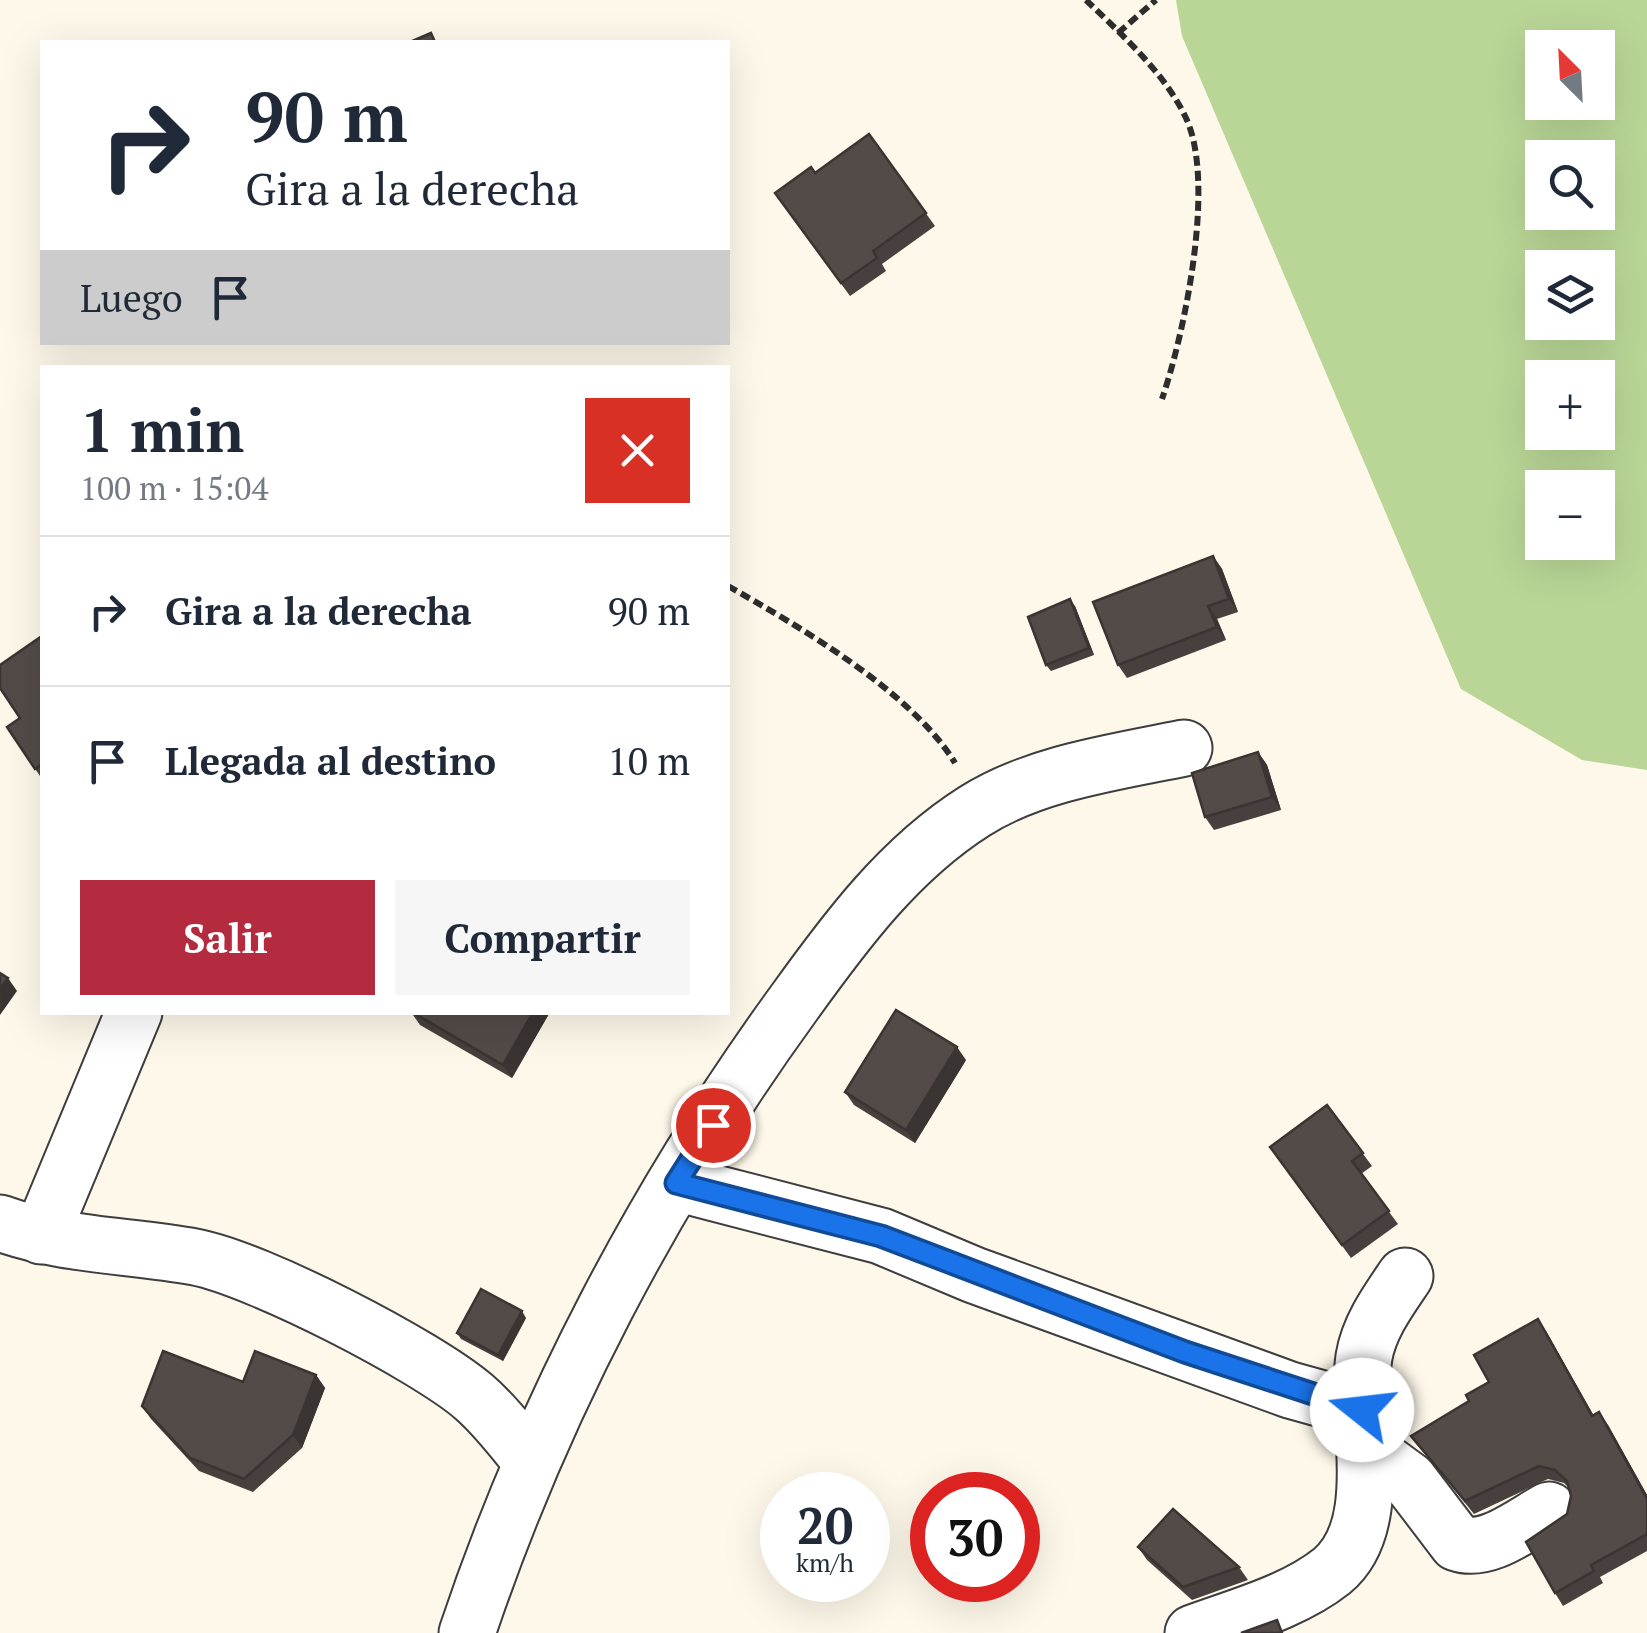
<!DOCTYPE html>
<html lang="es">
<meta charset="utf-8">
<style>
body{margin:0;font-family:"PT Serif",serif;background:#f6f6f7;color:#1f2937;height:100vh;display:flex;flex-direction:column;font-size:38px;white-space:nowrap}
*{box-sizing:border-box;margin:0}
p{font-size:32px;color:#747a83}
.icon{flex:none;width:55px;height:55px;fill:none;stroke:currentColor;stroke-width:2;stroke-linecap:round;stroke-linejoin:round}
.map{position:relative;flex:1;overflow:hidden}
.panel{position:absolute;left:40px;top:365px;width:690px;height:650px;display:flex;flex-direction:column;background:#fff;border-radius:0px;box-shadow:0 10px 40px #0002}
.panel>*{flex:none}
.guide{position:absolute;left:40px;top:40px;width:690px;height:305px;border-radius:0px;box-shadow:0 10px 40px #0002;background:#fff;color:#1f2937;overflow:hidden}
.needle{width:65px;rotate:336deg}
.fabs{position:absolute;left:1525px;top:30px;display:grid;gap:20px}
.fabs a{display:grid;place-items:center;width:90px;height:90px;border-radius:0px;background:#fff;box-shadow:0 10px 40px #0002;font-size:50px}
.speed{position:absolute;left:760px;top:1472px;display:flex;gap:20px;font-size:50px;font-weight:700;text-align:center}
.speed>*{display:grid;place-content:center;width:130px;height:130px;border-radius:50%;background:#fff;box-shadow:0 10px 40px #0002;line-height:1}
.speed small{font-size:25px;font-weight:400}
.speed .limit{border:15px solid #d22;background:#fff;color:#111}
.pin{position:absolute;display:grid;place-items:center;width:85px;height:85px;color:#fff;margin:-42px;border:5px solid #fff;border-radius:50%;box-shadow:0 2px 10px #0007}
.me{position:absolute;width:110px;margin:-55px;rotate:286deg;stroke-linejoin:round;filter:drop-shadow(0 0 8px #0008)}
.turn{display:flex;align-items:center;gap:35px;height:210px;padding:0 40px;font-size:45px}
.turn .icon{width:130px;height:130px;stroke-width:2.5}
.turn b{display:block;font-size:70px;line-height:85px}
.then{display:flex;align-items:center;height:95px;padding:0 40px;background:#0003;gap:20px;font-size:38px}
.round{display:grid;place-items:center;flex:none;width:105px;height:105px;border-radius:0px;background:#f6f6f7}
.overview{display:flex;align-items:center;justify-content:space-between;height:170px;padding:0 40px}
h1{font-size:60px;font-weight:600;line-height:75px}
.primary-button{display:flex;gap:20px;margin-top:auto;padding:20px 40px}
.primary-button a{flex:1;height:115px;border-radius:0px;background:#b42a3e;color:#fff;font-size:40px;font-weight:600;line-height:115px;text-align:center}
.primary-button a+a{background:#f6f6f7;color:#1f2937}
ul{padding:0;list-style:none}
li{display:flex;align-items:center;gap:30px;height:150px;padding:0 40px;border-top:2px solid #e0e1e3}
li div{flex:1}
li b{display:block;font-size:38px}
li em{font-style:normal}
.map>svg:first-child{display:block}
</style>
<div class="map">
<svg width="1647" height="1633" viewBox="0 0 1647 1633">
<rect width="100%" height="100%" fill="#fef8ea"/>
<!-- forest -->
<path fill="#b9d696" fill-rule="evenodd" d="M 1176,0 L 1647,0 L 1647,770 L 1582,760 L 1461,689 L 1182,36 ZM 1542,48 L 1598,48 L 1598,102 L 1542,102 ZM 1542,158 L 1598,158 L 1598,212 L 1542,212 ZM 1542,268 L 1598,268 L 1598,322 L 1542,322 ZM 1542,378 L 1598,378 L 1598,432 L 1542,432 ZM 1542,488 L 1598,488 L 1598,542 L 1542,542 Z"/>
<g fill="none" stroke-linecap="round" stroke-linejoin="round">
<!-- minor casing -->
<g stroke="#3e3e3e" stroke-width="59">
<g id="minor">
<polyline points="676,1183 881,1236 974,1275 1290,1390 1362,1410"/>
<path d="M 0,1223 C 63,1246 129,1245 195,1257 C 258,1269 425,1355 474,1397 C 495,1415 513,1439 530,1460"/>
<polyline points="41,1236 134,1012"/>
<path d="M 1364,1447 L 1409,1480 L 1457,1543 C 1487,1554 1523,1524 1549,1510"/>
<path d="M 467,1633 C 542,1409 655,1194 794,1003 C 845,932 899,859 975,811 C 1035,773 1116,762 1184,748"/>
<path d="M 1193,1633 C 1239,1616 1293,1602 1332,1571 C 1388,1524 1354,1420 1364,1357 C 1369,1327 1388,1301 1405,1276"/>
</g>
</g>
<!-- path -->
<g stroke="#2d2d2d" stroke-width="6" stroke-dasharray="10 5" stroke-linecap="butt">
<path d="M 1086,0 C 1121,34 1165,73 1186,118 C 1216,182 1185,332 1162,399"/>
<polyline points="1118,33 1156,0"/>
<path d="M 728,586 C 800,627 912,692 955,763"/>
</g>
<!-- minor -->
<use href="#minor" stroke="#fff" stroke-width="55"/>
</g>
<!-- wall -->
<g fill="#47403e">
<polygon points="869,134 935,226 882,264 886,271 850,296 775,193 815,173"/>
<polygon points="1213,556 1222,569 1238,612 1217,619 1226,640 1127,678 1118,665"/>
<polygon points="1075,606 1094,655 1051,671 1046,665"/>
<polygon points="42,636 42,779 7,727 20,718"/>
<polygon points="1258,752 1267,765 1281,810 1214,830 1205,817"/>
<polygon points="411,1012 550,1012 512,1078 420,1025"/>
<polygon points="966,1060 915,1143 854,1105 845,1092"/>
<polygon points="1327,1105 1372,1166 1361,1174 1398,1224 1351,1258 1270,1147"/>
<polygon points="526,1318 503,1361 461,1339 457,1333"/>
<polygon points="1546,1331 1594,1416 1608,1425 1647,1495 1647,1551 1600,1577 1603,1583 1563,1606 1555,1593 1567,1514 1571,1496 1568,1487 1564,1483 1548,1479 1474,1514 1411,1436 1469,1401"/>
<polygon points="316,1375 325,1388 302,1448 253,1492 199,1471 151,1419 142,1406 243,1382"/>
<polygon points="1138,1547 1239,1567 1248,1580 1192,1600 1147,1560"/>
</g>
<!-- shaded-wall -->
<g fill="#3a3432">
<polygon points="1213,556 1222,569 1238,612 1229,599"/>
<polygon points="1070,599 1075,606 1094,655 1089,648"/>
<polygon points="1208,606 1217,619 1226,640 1217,627"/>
<polygon points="1258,752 1267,765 1281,810 1272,797"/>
<polygon points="8,978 17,991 0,1015 0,989"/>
<polygon points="533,1012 550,1012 512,1078 503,1065"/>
<polygon points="957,1047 966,1060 915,1143 906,1130"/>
<polygon points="522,1311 526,1318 503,1361 498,1355"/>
<polygon points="1538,1319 1546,1331 1601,1429 1592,1416"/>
<polygon points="316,1375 325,1388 302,1448 293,1435"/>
<polygon points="1599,1412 1608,1425 1647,1495 1647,1499"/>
</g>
<!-- building -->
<g fill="#534b48" stroke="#3a3432" stroke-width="2.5">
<polygon points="431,33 435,42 410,42"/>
<polygon points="869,134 926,213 873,251 877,258 841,283 775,193 811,167 815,173"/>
<polygon points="1213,556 1229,599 1208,606 1217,627 1118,665 1093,602"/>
<polygon points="1070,599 1089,648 1046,665 1028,617"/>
<polygon points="42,636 42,764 35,769 7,727 20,718 0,688 0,665"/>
<polygon points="1258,752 1272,797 1205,817 1192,773"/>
<polygon points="0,973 8,978 0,989"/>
<polygon points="896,1010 957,1047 906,1130 845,1092"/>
<polygon points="412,1012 533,1012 503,1065"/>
<polygon points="1327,1105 1363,1153 1352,1161 1389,1211 1342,1245 1270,1147"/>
<polygon points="481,1289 522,1311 498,1355 457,1333"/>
<polygon points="1538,1319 1592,1416 1599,1412 1647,1499 1647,1534 1591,1565 1594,1571 1555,1593 1526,1542 1567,1514 1571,1496 1567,1481 1555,1470 1539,1466 1465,1501 1411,1436 1469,1401 1466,1395 1489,1382 1474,1355"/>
<polygon points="163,1351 243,1382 255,1351 316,1375 293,1435 244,1479 190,1458 142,1406"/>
<polygon points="1173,1509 1239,1567 1183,1587 1138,1547"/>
<polygon points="1277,1620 1282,1633 1241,1633"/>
</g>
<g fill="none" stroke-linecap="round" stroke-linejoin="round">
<!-- route casing -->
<g stroke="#114b97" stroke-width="25">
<polyline id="route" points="713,1125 676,1183 881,1236 1185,1352 1362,1410"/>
</g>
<!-- route -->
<use href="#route" stroke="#1a73e8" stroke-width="18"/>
</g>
</svg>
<div class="fabs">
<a><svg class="needle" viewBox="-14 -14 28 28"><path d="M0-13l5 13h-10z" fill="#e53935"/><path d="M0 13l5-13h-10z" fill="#747a83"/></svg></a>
<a><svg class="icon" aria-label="search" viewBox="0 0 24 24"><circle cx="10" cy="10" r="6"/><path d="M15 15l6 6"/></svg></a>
<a><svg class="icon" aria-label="layers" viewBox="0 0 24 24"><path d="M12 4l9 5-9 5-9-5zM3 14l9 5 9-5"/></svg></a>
<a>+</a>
<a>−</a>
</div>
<div class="speed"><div>20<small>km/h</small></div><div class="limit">30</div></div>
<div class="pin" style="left:713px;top:1125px;background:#d93025"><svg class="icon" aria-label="arrive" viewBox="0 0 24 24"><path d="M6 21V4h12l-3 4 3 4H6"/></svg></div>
<svg class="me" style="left:1362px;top:1410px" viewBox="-20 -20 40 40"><circle r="19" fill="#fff"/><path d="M0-13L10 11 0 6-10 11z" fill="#1a73e8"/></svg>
<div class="guide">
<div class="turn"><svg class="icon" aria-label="right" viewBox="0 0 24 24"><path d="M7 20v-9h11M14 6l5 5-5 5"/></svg><div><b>90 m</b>Gira a la derecha</div></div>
<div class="then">Luego<svg class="icon" aria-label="arrive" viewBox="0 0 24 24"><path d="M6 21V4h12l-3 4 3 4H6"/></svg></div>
</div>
<section class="panel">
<div class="overview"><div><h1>1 min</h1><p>100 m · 15:04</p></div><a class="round" style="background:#d93025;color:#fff"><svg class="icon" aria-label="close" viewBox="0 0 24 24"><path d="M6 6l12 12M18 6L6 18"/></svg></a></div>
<ul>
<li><svg class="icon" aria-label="right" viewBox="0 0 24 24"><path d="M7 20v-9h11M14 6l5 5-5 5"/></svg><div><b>Gira a la derecha</b></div><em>90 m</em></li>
<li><svg class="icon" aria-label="arrive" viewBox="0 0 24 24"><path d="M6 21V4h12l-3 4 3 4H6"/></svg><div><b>Llegada al destino</b></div><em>10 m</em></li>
</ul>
<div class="primary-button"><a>Salir</a><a>Compartir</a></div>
</section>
</div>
